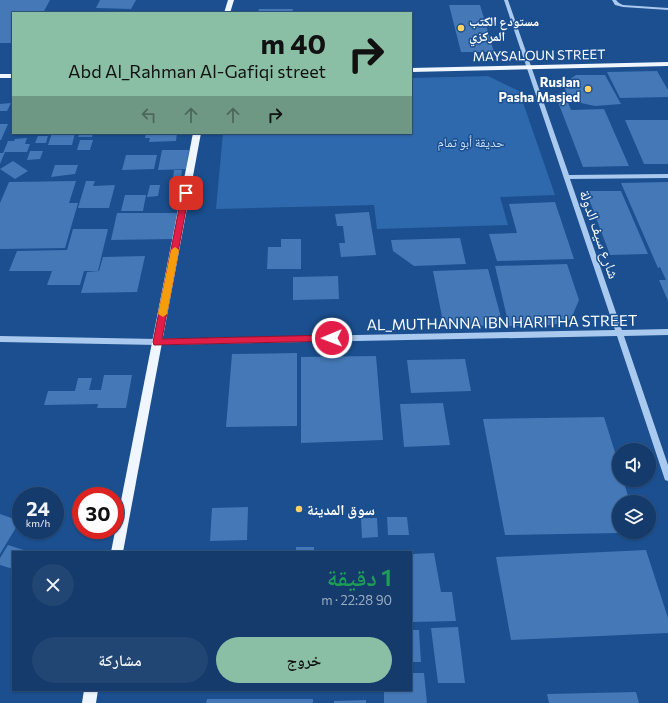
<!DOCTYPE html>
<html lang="ar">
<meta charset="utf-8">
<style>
body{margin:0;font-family:Commissioner,"Noto Naskh Arabic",sans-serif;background:#214673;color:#f1f3f6;direction:rtl;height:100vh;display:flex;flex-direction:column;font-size:15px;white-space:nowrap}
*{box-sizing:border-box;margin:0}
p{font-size:13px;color:#9dadc1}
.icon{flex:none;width:22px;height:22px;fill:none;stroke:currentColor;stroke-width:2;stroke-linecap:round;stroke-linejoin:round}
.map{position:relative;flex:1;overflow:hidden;direction:ltr}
.sheet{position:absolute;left:12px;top:551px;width:400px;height:140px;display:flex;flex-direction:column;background:#143b6b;border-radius:0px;box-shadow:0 1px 3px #0004,0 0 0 1px #33557e;direction:rtl}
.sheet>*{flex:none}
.top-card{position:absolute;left:12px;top:12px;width:400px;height:122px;border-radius:0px;box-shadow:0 1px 3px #0004,0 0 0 1px #33557e;direction:rtl;background:#8abfa5;color:#111;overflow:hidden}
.tools{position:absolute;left:612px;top:443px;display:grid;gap:8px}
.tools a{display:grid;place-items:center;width:44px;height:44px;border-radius:50%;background:#143b6b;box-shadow:0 1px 3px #0004,0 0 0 1px #33557e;font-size:20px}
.speed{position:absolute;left:12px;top:487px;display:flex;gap:8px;font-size:20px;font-weight:700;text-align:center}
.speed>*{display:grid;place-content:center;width:52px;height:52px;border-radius:50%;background:#143b6b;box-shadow:0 1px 3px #0004,0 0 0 1px #33557e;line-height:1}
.speed small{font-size:10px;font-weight:400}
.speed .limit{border:6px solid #d22;background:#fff;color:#111}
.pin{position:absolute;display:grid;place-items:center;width:34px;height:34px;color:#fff;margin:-17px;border-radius:8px;box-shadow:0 2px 6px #0006}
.me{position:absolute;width:44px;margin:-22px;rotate:269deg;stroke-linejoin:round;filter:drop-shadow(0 0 3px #0008)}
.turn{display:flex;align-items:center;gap:14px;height:84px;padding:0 20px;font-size:18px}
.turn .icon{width:52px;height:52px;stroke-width:2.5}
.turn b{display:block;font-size:28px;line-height:34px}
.lanes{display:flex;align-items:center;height:38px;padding:0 20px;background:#0003;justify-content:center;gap:20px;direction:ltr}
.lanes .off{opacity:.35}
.round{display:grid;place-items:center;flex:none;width:42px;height:42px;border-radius:21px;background:#214673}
.summary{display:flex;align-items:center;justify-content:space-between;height:68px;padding:0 20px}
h1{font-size:24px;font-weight:600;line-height:30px;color:#1e9e55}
.button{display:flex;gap:8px;margin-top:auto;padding:8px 20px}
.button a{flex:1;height:46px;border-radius:24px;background:#8abfa5;color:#111;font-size:16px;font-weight:600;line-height:46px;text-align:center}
.button a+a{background:#214673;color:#f1f3f6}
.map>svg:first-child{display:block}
</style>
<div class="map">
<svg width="668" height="703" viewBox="0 0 668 703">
<rect width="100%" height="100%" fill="#1b4f8f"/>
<!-- green -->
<polygon fill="#2e69ad" points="488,76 519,91 555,195 500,197 508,225 377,229 374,205 216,209 223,133 411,133 411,78"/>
<!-- building -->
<g fill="#4478b7">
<polygon points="0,0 50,0 43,13 13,13 13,43 0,43"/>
<polygon points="100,0 136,0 131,9 96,8"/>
<polygon points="449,5 480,5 494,52 461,52"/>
<polygon points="259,9 293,9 292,13 258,13"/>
<polygon points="657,71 668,90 668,97 620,98 607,72"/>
<polygon points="576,75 605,75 621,104 595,106 581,103 568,96 563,84"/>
<polygon points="564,93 571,110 604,109 629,166 583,167 555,94"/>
<polygon points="11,103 7,111 0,111 0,104"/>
<polygon points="625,120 668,120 668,164 644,164"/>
<polygon points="0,124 8,124 1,140 0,140"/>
<polygon points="52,133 75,133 72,145 48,145"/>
<polygon points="80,133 93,133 92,137 78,137"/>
<polygon points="146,133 177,133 176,141 149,142 150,138 145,138"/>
<polygon points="38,136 48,136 46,143 35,143"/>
<polygon points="27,138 25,144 30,144 27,152 5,152 0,164 0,153 3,153 8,141 14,141 15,139"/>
<polygon points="80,140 93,140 90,150 77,150"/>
<polygon points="162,150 189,150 186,169 158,170"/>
<polygon points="30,151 43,151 40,159 27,160"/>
<polygon points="126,155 157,155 154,169 122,170"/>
<polygon points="13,161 28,171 15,179 0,169"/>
<polygon points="55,165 78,165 75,174 51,177"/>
<polygon points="174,170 182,170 181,178 173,178"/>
<polygon points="76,181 69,203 78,203 65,248 0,249 0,203 9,182"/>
<polygon points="86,181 95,181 93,186 115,185 109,208 78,208"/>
<polygon points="668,182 668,301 659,280 666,280 660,267 658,268 621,183"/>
<polygon points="150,185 160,185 158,196 147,197"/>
<polygon points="586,191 621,191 648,254 610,255"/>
<polygon points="125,195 146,195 143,211 121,211"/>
<polygon points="555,202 574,259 497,261 489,234 517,233 509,204"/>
<polygon points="369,212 376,255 341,257 339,243 345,243 343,226 337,226 335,214"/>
<polygon points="117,213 178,213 173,239 111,240"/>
<polygon points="73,229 108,229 98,271 84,271 80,285 47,285 52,271 9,271 17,251 67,250"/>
<polygon points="460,238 466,264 414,266 393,251 391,240"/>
<polygon points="281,239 301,239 301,269 267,269 268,247 281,247"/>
<polygon points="145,256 137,292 81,293 87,272 99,271 103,257"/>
<polygon points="567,264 579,300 571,319 553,325 509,326 495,266"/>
<polygon points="488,269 503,325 444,327 433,271"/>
<polygon points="338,276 339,299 293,300 293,277"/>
<polygon points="297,353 297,426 226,427 232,354"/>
<polygon points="376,356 383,440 301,443 301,357"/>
<polygon points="465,359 471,391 411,393 407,360"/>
<polygon points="104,375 132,375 126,408 97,408 98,404 44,405 48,391 75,391 78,378 92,378 89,390 101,390"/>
<polygon points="443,403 450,445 404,447 400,404"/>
<polygon points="604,417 619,465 619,480 623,480 630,502 619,502 619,533 505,535 483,419"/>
<polygon points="248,507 247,540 210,541 212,508"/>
<polygon points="0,514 20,521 0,554"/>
<polygon points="387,517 407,517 409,535 388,535"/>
<polygon points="361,518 377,518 378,537 362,538"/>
<polygon points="8,545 30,552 13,552 13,569 0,565 0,558"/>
<rect x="296" y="547" width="18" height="5"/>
<polygon points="646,550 668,618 668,633 511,640 496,557"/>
<polygon points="434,553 441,592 452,592 456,621 411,622 411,554"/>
<polygon points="458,627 465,683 438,683 431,628"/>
<polygon points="411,630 419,630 421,662 411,662"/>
<polygon points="411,673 424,673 427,703 384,703 384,690 411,690"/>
<polygon points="636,692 639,703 549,703 547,694"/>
<polygon points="207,699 313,699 313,703 206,703"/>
<polygon points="366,700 366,703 334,703 334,701"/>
</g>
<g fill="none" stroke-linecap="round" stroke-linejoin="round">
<!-- minor -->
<g fill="#a9c9ee" fill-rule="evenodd">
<polygon points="504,0 508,0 569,175 668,174 668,178 570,179 622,330 668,329 668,335 624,336 668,465 668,481 665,480 617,336 157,345 0,342 0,336 157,339 615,330"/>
<polygon points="612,0 616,0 619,3 623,5 668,8 668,10 623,7 615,5"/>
</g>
<!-- major -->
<g fill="#f0f6ff" fill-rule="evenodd">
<polygon points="228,0 234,0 230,13 224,13"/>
<polygon points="668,62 668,66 411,72 411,68"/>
<rect x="0" y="74" width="13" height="4"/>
<polygon points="193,133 201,133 123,552 111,552"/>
<polygon points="84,690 98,690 96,703 82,703"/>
</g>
</g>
<!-- route -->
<polygon fill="#e11d48" stroke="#92132f" points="186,190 189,193 162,339 332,335 337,338 336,341 154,345 153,342 182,193"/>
<!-- slow -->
<polygon fill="#f59e0b" points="175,247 179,250 167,314 163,317 158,314 171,250"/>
<!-- markers -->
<g fill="#ffd166" stroke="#1b4f8f" stroke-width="1.5">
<circle cx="461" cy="28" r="4"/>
<circle cx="588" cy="89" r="4"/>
<circle cx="299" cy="509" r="4"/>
</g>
<g text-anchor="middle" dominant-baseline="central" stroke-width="3" stroke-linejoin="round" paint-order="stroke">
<!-- far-poi labels -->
<g font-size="13" font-weight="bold" fill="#fff" stroke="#1b4f8f" text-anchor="start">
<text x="469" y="21">مستودع الكتب<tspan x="469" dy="15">المركزي</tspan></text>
<text x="580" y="82" text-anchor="end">Ruslan<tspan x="580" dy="15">Pasha Masjed</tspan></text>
</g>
<!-- far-street labels -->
<g font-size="13" fill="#fff" stroke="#1b4f8f">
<text transform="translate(539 55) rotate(-1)">MAYSALOUN STREET</text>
</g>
<!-- far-park labels -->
<g font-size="13" fill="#cfe3fa" stroke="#1b4f8f">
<text x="471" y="142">حديقة أبو تمام</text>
</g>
<!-- street labels -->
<g font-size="15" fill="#fff" stroke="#1b4f8f">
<text transform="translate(600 234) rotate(71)">شارع سيف الدولة</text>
<text transform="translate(502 322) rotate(-1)">AL_MUTHANNA IBN HARITHA STREET</text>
</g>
<!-- poi labels -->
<g font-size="15" font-weight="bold" fill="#fff" stroke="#1b4f8f" text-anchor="start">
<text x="307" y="509">سوق المدينة</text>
</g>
</g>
</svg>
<div class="tools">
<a><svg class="icon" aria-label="sound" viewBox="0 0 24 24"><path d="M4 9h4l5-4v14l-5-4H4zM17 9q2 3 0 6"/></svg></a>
<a><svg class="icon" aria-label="layers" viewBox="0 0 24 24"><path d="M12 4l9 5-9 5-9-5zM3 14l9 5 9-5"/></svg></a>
</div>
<div class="speed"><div>24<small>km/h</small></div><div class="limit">30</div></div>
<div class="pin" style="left:186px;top:193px;background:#d93025"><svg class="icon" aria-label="arrive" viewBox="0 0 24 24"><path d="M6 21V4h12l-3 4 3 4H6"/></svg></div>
<svg class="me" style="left:332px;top:338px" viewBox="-20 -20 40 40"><circle r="17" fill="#e11d48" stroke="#fff" stroke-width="3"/><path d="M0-11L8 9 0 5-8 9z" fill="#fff"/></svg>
<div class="top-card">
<div class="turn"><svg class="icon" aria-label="right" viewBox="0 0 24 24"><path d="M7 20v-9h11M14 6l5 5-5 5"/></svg><div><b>40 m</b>Abd Al_Rahman Al-Gafiqi street</div></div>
<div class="lanes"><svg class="icon off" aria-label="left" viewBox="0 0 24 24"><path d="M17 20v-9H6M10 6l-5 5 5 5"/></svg><svg class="icon off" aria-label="ahead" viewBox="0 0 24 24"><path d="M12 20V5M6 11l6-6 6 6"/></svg><svg class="icon off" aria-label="ahead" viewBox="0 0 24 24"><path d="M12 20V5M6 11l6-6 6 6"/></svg><svg class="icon" aria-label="right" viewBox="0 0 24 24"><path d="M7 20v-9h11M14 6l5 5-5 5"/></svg></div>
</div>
<section class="sheet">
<div class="summary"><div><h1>1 دقيقة</h1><p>90 m · 22:28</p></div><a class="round"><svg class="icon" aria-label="close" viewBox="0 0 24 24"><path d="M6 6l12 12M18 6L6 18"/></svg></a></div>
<div class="button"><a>خروج</a><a>مشاركة</a></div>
</section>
</div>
